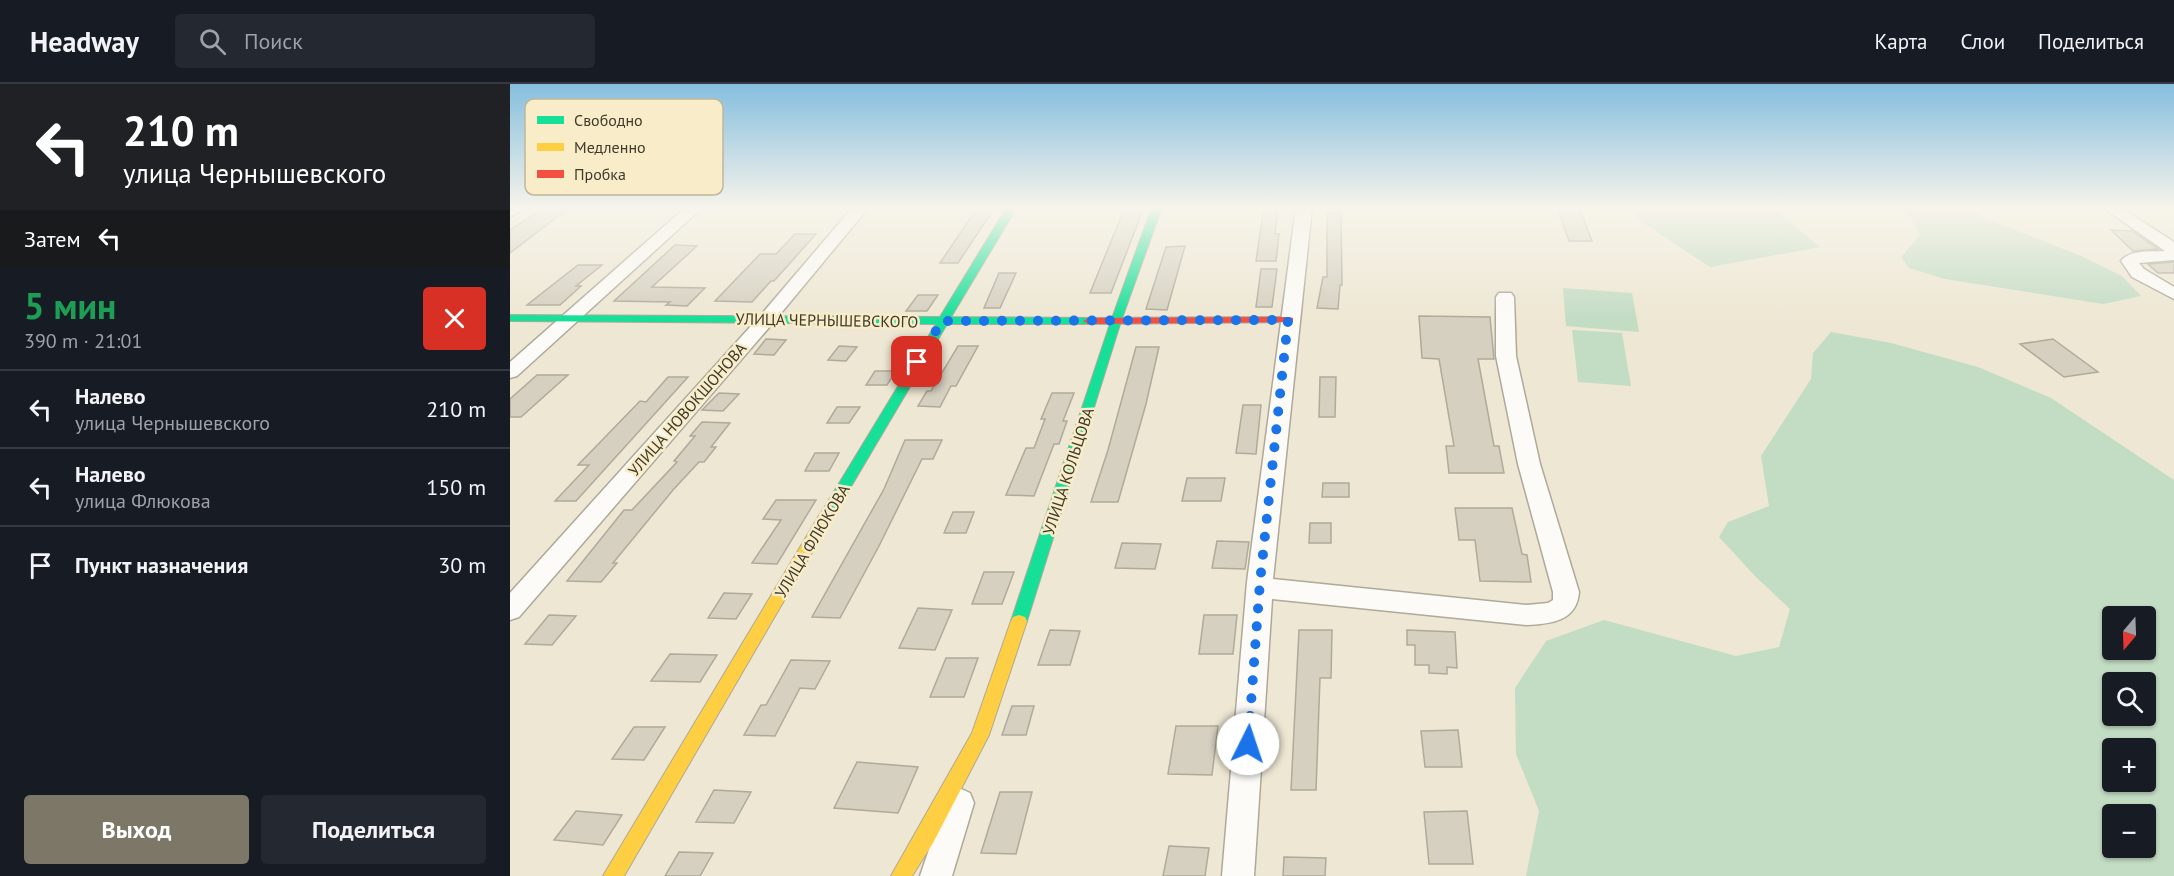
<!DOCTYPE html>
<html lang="ru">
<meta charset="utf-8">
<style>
body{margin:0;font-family:"PT Sans",sans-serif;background:#242831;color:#f1f3f6;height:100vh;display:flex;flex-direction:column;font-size:22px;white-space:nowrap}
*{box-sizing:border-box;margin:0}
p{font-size:20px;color:#9ea1a6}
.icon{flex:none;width:33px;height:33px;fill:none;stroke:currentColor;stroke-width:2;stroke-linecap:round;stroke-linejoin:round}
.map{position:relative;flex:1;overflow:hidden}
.sheet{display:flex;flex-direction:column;background:#171b24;width:510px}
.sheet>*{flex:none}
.hud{background:#202124;color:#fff;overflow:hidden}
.needle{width:39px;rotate:199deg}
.tools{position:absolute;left:1592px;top:522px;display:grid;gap:12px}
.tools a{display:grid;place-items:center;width:54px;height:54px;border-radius:6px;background:#171b24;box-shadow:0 2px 4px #0004;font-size:30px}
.pin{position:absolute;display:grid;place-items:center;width:51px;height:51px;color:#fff;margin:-26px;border-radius:12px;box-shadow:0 3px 9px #0006}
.me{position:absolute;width:66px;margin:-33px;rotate:4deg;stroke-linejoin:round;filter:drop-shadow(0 0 4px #0008)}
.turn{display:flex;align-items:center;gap:21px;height:126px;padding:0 24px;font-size:27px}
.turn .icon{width:78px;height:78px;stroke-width:2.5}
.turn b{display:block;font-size:42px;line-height:51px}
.then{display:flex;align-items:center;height:57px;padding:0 24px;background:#0003;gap:12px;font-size:22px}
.round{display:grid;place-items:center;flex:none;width:63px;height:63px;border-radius:6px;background:#242831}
.summary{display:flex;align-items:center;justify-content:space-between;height:102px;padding:0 24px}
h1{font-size:36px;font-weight:700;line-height:45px;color:#1e9e55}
.action{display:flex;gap:12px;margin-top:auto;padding:12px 24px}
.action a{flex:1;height:69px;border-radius:6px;background:#7c7766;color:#fff;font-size:24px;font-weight:700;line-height:69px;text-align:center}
.action a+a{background:#242831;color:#f1f3f6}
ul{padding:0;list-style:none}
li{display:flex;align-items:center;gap:18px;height:78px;padding:0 24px;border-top:2px solid #363941}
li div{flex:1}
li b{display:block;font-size:22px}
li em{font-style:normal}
header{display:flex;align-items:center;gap:36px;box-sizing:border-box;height:84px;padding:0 30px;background:#171b24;border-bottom:2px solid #363941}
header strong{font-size:28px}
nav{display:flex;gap:33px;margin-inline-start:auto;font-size:21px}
.search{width:420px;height:54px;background:#242831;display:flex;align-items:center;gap:15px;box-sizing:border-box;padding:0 21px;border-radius:6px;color:#9ea1a6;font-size:22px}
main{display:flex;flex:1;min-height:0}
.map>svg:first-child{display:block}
</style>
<header>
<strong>Headway</strong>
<div class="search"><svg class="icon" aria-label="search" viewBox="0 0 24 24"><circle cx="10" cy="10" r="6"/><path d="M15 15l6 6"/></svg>Поиск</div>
<nav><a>Карта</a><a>Слои</a><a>Поделиться</a></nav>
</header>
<main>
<section class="sheet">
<div class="hud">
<div class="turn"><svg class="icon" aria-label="left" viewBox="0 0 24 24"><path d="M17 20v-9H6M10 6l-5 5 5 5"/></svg><div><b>210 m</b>улица Чернышевского</div></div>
<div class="then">Затем<svg class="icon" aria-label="left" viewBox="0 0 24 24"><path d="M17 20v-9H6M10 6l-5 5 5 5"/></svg></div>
</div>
<div class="summary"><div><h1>5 мин</h1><p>390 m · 21:01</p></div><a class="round" style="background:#d93025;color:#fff"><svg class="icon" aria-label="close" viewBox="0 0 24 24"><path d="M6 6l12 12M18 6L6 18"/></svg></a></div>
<ul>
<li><svg class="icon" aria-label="left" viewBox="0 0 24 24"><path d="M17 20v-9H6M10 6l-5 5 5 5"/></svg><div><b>Налево</b><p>улица Чернышевского</p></div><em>210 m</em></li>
<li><svg class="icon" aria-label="left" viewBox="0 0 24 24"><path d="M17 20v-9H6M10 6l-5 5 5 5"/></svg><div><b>Налево</b><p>улица Флюкова</p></div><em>150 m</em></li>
<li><svg class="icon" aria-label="arrive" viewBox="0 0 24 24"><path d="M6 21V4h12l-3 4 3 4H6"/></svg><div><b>Пункт назначения</b></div><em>30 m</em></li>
</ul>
<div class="action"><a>Выход</a><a>Поделиться</a></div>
</section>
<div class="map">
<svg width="1664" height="792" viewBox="0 0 1664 792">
<rect width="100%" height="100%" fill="#ede7d3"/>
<!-- green -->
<g fill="#c3dcc4" fill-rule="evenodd">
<polygon points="1124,123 1262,123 1310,163 1200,183 1129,136"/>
<polygon points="1387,123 1456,123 1470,132 1571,172 1612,192 1631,212 1593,220 1435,195 1399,184 1391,173 1410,151 1400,131"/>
<polygon points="1053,204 1122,209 1129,248 1056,242"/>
<polygon points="1062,246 1112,249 1121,302 1068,298"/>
<path d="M 1321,248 L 1381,259 L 1468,283 L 1541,314 L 1664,396 L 1664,792 L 1016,792 L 1029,727 L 1006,670 L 1005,604 L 1036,557 L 1094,536 L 1226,572 L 1269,563 L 1280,525 L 1245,492 L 1209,453 L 1218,438 L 1259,422 L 1251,372 L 1301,295 L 1303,269 ZM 1602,532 L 1635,532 L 1635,566 L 1602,566 ZM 1602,598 L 1635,598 L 1635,632 L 1602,632 ZM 1635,664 L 1635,698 L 1602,698 L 1602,664 ZM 1635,730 L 1635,764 L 1602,764 L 1602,730 Z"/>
</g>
<!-- building -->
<g fill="#d5d0c0" stroke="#afaa9b" stroke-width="1.5">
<polygon points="36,123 60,123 0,169 0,146"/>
<polygon points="468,123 485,123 448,179 430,179"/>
<polygon points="615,123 634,123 601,209 580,209"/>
<polygon points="754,123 768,123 765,150 769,150 766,177 746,177"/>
<polygon points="1047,123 1069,123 1082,157 1059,157"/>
<polygon points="817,129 831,129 832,201 830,201 828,225 807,224 813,193 817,193"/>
<polygon points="1601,146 1622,147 1648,165 1623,167"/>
<polygon points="285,150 306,150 264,197 261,197 242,218 205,217 250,170 266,170"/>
<polygon points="165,161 187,162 142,203 195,204 177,222 156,221 160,218 104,217"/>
<polygon points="675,162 657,226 636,225 656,163"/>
<polygon points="1664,178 1664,189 1648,189 1638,180"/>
<polygon points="68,181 92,181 66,202 71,202 50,221 17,221"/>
<polygon points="751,185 767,185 762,223 746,223"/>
<polygon points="489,189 506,189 490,224 474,224"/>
<polygon points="408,211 428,211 417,227 396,227"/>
<polygon points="909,232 980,233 984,275 968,275 984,362 989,362 994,389 939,389 936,362 944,362 929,275 912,274"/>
<polygon points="256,255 276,256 264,271 244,270"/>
<polygon points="1543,255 1588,288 1554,293 1510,260"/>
<polygon points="329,262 347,263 336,277 318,276"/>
<polygon points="448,262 468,262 446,302 441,302 430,323 408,322 417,307 421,307"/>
<polygon points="626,263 649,263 636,320 608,418 581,418 598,366"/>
<polygon points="365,287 386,287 377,301 356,301"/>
<polygon points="27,291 58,291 11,333 0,333 0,315"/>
<polygon points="158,293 178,293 66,417 45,417 79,381 68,381 130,317 136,318"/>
<polygon points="810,293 826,293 825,333 809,333"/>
<polygon points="209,309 229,310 213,327 192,326"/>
<polygon points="542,309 564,309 553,337 557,337 549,360 544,360 524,412 496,411 516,364 524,364 535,335 531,335"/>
<polygon points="733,321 751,321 746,370 726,369"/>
<polygon points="327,323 350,323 339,339 317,339"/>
<polygon points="192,338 220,339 201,363 206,363 194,378 189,378 163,406 103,479 107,479 91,498 57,497 114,426 122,426 167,378 164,377 185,352 180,352"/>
<polygon points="395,356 432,356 423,375 412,375 369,462 330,534 302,533 374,405"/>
<polygon points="305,369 329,369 319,387 295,387"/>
<polygon points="677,394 715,394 711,417 672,417"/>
<polygon points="813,399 839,399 839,413 812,413"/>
<polygon points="266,416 306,416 267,480 242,479 271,436 253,435"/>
<polygon points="945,424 1002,424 1012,470 1017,471 1021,498 970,497 965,456 949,456"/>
<polygon points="443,428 464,428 456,449 434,449"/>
<polygon points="800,439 821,439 821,459 799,459"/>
<polygon points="707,457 739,458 735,485 702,484"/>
<polygon points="612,459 651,460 645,485 605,484"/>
<polygon points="474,488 504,488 492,520 462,520"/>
<polygon points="214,509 242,510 226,535 198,534"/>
<polygon points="408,524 442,526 425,566 389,564"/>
<polygon points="39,531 66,532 42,561 15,560"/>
<polygon points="694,531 727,531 723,570 689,570"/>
<polygon points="540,546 570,547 560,581 528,581"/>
<polygon points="789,546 822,546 821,594 810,594 806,706 781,706"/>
<polygon points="897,546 945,548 947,584 937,583 937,590 919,589 919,581 905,581 905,561 897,561"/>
<polygon points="160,570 207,571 190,598 141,597"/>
<polygon points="436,574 468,574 454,613 420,613"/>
<polygon points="281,576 320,577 305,605 290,604 265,652 234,651 251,621 256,621"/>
<polygon points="502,622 524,622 516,651 492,651"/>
<polygon points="666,642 708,642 702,691 658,690"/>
<polygon points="124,643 155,643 134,676 102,675"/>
<polygon points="948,646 952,683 915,683 911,647"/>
<polygon points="347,678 408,683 388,729 324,724"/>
<polygon points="204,706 241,708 224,739 186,738"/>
<polygon points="490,708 522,708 506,770 471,769"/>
<polygon points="66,727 112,731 93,761 44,756"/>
<polygon points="957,727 963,780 919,780 914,728"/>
<polygon points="659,762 699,764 695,792 653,792"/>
<polygon points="169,768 203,769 190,792 155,792"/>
<polygon points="774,773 816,774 815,792 773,792"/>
</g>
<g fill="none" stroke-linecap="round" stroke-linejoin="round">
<!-- street casing -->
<g stroke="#aea999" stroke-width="3">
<g id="street">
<polygon points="0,123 16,123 0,133"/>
<polygon points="176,123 193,123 7,292 0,294 0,278"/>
<polygon points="343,123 359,123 262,240 9,533 0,536 0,509 250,232"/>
<path d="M 786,123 L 802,123 L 763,495 L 1017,521 L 1038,519 L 1043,516 L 1043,508 L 1008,380 L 986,272 L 986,213 L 989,209 L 1001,209 L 1004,213 L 1006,272 L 1030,380 L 1069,508 C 1067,537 1041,540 1017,541 L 762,515 L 744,792 L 712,792 L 737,498 Z"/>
<path d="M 1592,123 L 1610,123 L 1664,158 L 1664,176 L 1629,179 L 1634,185 L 1664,203 L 1664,215 L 1622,193 L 1611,177 C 1620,165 1641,168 1655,167 Z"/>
<polygon points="449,704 460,709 464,719 442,792 410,792 438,709"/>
</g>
</g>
<!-- fast casing -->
<g stroke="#aea999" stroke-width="2">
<g id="fast">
<polygon points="497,123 507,123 441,233 578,234 583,237 578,240 437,240 320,438 310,438 308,434 426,240 0,237 0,231 430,233"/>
<polygon points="642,123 652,123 611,237 517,537 515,541 509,543 503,541 501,537 601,237"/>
</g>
</g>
<!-- slow casing -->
<g stroke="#aea999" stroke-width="2">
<g id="slow">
<polygon points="315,429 320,430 322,434 114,792 93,792 310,430"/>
<polygon points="509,531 515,533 517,537 479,651 423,759 402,792 381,792 462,649 501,537 503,533"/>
</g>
</g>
<!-- jam casing -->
<g stroke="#aea999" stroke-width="2">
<polygon id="jam" points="779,233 783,234 783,238 578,240 573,237 578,234"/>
</g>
<!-- street -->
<use href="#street" fill="#fcfbf8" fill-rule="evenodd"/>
<!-- fast -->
<use href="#fast" fill="#16e098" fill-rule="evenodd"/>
<!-- slow -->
<use href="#slow" fill="#ffcf43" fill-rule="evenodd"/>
<!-- jam -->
<use href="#jam" fill="#f24e42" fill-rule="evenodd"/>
</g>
<!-- sky -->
<linearGradient id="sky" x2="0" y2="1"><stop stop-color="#85bede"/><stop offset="0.53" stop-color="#f7f4eb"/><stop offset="1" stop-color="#f7f4eb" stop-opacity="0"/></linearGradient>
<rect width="1664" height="234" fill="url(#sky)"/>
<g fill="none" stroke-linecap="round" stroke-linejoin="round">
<!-- route -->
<polyline stroke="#1a73e8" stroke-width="10" stroke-dasharray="0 18" points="407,278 432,237 778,236 750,498 738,660"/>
</g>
<g text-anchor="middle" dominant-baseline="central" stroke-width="5" stroke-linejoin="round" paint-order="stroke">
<!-- street labels -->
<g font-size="16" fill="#3f3a2c" stroke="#f8edc8">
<text transform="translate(317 236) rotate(1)">УЛИЦА ЧЕРНЫШЕВСКОГО</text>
<text transform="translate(177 325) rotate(-49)">УЛИЦА НОВОКШОНОВА</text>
<text transform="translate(558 387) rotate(-72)">УЛИЦА КОЛЬЦОВА</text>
<text transform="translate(302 457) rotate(-59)">УЛИЦА ФЛЮКОВА</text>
</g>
</g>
<!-- legend -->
<rect x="15" y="15" width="198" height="96" rx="9" fill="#f8edc8" stroke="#c0b799" stroke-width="1.5"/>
<rect x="27" y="32" width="27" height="8" fill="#16e098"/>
<rect x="27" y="59" width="27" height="8" fill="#ffcf43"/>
<rect x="27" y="86" width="27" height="8" fill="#f24e42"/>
<g font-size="16" fill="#3f3a2c">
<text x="64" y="42">Свободно</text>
<text x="64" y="69">Медленно</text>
<text x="64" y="96">Пробка</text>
</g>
</svg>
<div class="tools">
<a><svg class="needle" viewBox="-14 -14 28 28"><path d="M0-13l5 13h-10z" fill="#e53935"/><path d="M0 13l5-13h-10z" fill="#9ea1a6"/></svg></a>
<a><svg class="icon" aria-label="search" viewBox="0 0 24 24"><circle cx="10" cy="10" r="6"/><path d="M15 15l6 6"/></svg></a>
<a>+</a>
<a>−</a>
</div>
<div class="pin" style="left:407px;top:278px;background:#d93025"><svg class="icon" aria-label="arrive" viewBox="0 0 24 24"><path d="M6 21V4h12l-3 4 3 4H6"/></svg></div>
<svg class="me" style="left:738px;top:660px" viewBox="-20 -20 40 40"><circle r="19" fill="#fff"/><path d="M0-13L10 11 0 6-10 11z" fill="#1a73e8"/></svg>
</div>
</main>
